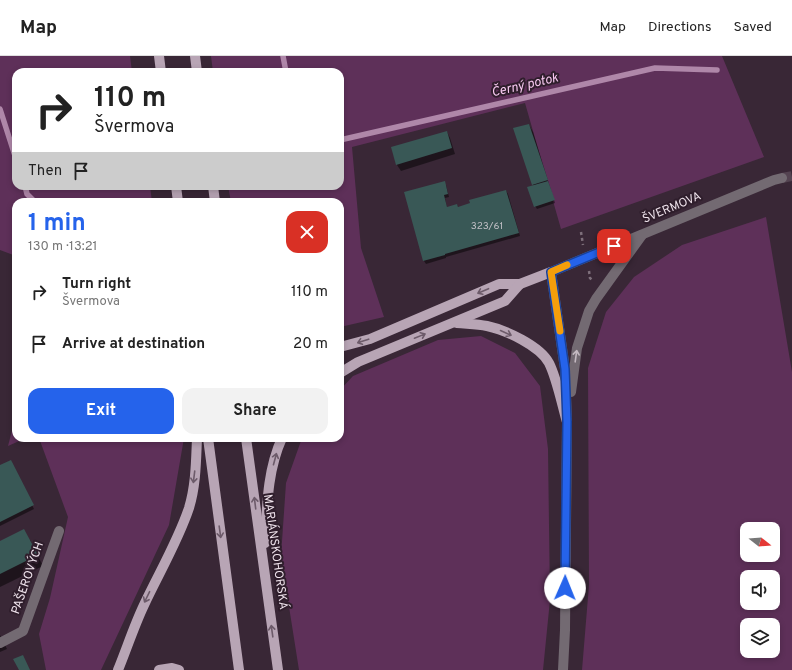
<!DOCTYPE html>
<meta charset="utf-8">
<style>
body{margin:0;font-family:Overpass,sans-serif;background:#f2f2f2;color:#222;height:100vh;display:flex;flex-direction:column;font-size:15px;white-space:nowrap}
*{box-sizing:border-box;margin:0}
p{font-size:13px;color:#767676}
.icon{flex:none;width:22px;height:22px;fill:none;stroke:currentColor;stroke-width:2;stroke-linecap:round;stroke-linejoin:round}
.map{position:relative;flex:1;overflow:hidden}
.drawer{position:absolute;left:12px;top:142px;width:332px;height:244px;display:flex;flex-direction:column;background:#fff;border-radius:12px;box-shadow:0 2px 6px #0003}
.drawer>*{flex:none}
.top-card{position:absolute;left:12px;top:12px;width:332px;height:122px;border-radius:12px;box-shadow:0 2px 6px #0003;background:#fff;color:#222;overflow:hidden}
.needle{width:26px;rotate:107deg}
.buttons{position:absolute;left:740px;top:466px;display:grid;gap:8px}
.buttons a{display:grid;place-items:center;width:40px;height:40px;border-radius:8px;background:#fff;box-shadow:0 2px 6px #0003;font-size:20px}
.pin{position:absolute;display:grid;place-items:center;width:34px;height:34px;color:#fff;margin:-17px;border-radius:8px;box-shadow:0 2px 6px #0006}
.me{position:absolute;width:44px;margin:-22px;rotate:1deg;stroke-linejoin:round;filter:drop-shadow(0 0 3px #0008)}
.turn{display:flex;align-items:center;gap:14px;height:84px;padding:0 16px;font-size:18px}
.turn .icon{width:52px;height:52px;stroke-width:2.5}
.turn b{display:block;font-size:28px;line-height:34px}
.then{display:flex;align-items:center;height:38px;padding:0 16px;background:#0003;gap:8px;font-size:15px}
.round{display:grid;place-items:center;flex:none;width:42px;height:42px;border-radius:12px;background:#f2f2f2}
.summary{display:flex;align-items:center;justify-content:space-between;height:68px;padding:0 16px}
h1{font-size:24px;font-weight:700;line-height:30px;color:#2563eb}
.action{display:flex;gap:8px;margin-top:auto;padding:8px 16px}
.action a{flex:1;height:46px;border-radius:12px;background:#2563eb;color:#fff;font-size:16px;font-weight:700;line-height:46px;text-align:center}
.action a+a{background:#f2f2f2;color:#222}
ul{padding:0;list-style:none}
li{display:flex;align-items:center;gap:12px;height:52px;padding:0 16px}
li div{flex:1}
li b{display:block;font-size:15px}
li em{font-style:normal}
header{display:flex;align-items:center;gap:24px;box-sizing:border-box;height:56px;padding:0 20px;background:#fff;border-bottom:1px solid #e0e0e0}
header strong{font-size:19px}
nav{display:flex;gap:22px;margin-inline-start:auto;font-size:14px}
.map>svg:first-child{display:block}
</style>
<header>
<strong>Map</strong>
<nav><a>Map</a><a>Directions</a><a>Saved</a></nav>
</header>
<div class="map">
<svg width="792" height="614" viewBox="0 0 792 614">
<rect width="100%" height="100%" fill="#392736"/>
<!-- green -->
<g fill="#5e3059" fill-rule="evenodd">
<polygon points="0,0 130,0 132,16 16,16 16,130 150,130 152,146 16,146 16,200 0,194"/>
<polygon points="211,0 722,0 764,101 561,173 525,47 352,91 361,192 384,261 340,271 340,146 231,146 228,130 340,130 340,16 213,16"/>
<path d="M 766,161 L 792,316 L 792,614 L 582,614 L 589,529 L 588,312 L 606,256 L 634,221 L 682,189 ZM 747,473 L 773,473 L 773,499 L 747,499 ZM 747,521 L 773,521 L 773,547 L 747,547 ZM 747,569 L 773,569 L 773,595 L 747,595 Z"/>
<polygon points="481,280 515,297 540,330 548,393 550,544 543,614 299,614 281,500 286,427 302,382 340,382 340,334 353,320 438,284"/>
<polygon points="16,359 16,382 26,382 8,390"/>
<polygon points="39,382 184,382 169,469 101,614 46,614 39,578 50,542 68,461"/>
</g>
<!-- shadow -->
<g fill="#0007">
<polygon points="529,69 533,76 555,147 537,153 535,150 534,130 533,129"/>
<polygon points="447,76 450,82 455,98 401,115 397,109 392,92"/>
<polygon points="446,129 449,141 445,142 447,152 457,149 459,152 506,135 508,138 520,180 446,201 446,202 426,208 424,205 405,137"/>
<polygon points="12,408 34,453 0,470 0,411"/>
<polygon points="30,484 43,510 0,531 0,486"/>
<polygon points="0,579 7,593 0,596"/>
</g>
<g fill="none" stroke-linecap="round" stroke-linejoin="round">
<!-- stream -->
<g stroke="#af87a9" stroke-width="5.5">
<polyline points="283,0 286,16"/>
<polyline points="0,53 16,103"/>
<polyline points="340,84 655,12 717,14"/>
<polyline points="25,130 27,138 35,146"/>
</g>
</g>
<!-- building -->
<g fill="#395856">
<polygon points="529,68 548,124 532,129 513,72"/>
<polygon points="447,75 452,92 396,109 391,91"/>
<polygon points="445,125 448,138 444,139 447,151 457,148 458,151 470,147 469,144 506,134 519,177 445,198 445,199 423,205 404,136"/>
<polygon points="548,125 555,144 534,151 527,131"/>
<polygon points="11,404 34,449 0,466 0,409"/>
<polygon points="24,473 38,499 0,518 0,485"/>
<polygon points="23,599 30,614 19,614 13,603"/>
</g>
<g fill="none" stroke-linecap="round" stroke-linejoin="round">
<!-- minor-tunnel -->
<polyline stroke="#544351" stroke-width="10" stroke-dasharray="10 5" stroke-linecap="butt" points="782,122 792,120"/>
<!-- path -->
<g stroke="#7e6f7b" stroke-width="2.5" stroke-dasharray="3 3" stroke-linecap="butt">
<polyline points="581,176 583,189"/>
<polyline points="589,215 590,222 593,225"/>
</g>
<!-- minor -->
<g stroke="#736a72" stroke-width="10">
<polyline points="571,336 577,292 589,255 596,243 642,179"/>
<polyline points="0,587 23,575 59,475"/>
<polyline points="563,614 565,574 567,366 565,313 551,216 774,124 782,122"/>
</g>
<!-- major -->
<g stroke="#b8a5b5" stroke-width="10">
<polyline points="159,0 161,16"/>
<polyline points="195,0 197,16"/>
<polyline points="176,130 178,146"/>
<polyline points="213,130 215,146"/>
<path d="M 457,267 C 467,268 477,268 487,270 C 506,274 540,290 549,307 C 557,323 562,349 567,366"/>
<polyline points="340,291 370,283 499,228 520,228 551,216"/>
<polyline points="340,317 358,306 505,245 520,228"/>
<polyline points="208,382 239,614"/>
<polyline points="246,382 278,614"/>
<path d="M 265,487 C 267,451 267,415 282,382"/>
<path d="M 118,614 C 127,592 134,570 144,549 C 159,517 178,485 189,452 C 196,429 196,405 197,382"/>
<polyline points="159,614 172,612 179,614"/>
</g>
</g>
<!-- one-way arrows -->
<defs><path id="oneway-shaft" d="M-6 0H5M1.5-3L5.5 0L1.5 3" fill="none" stroke-width="1.6" stroke-linecap="round" stroke-linejoin="round"/></defs>
<g stroke="#6d5b6a">
<use href="#oneway-shaft" transform="translate(483 235) rotate(157)"/>
<use href="#oneway-shaft" transform="translate(506 277) rotate(24)"/>
<use href="#oneway-shaft" transform="translate(420 280) rotate(-22)"/>
<use href="#oneway-shaft" transform="translate(363 285) rotate(162)"/>
<use href="#oneway-shaft" transform="translate(275 403) rotate(-75)"/>
<use href="#oneway-shaft" transform="translate(194 421) rotate(97)"/>
<use href="#oneway-shaft" transform="translate(255 447) rotate(-97)"/>
<use href="#oneway-shaft" transform="translate(220 476) rotate(82)"/>
<use href="#oneway-shaft" transform="translate(147 541) rotate(116)"/>
<use href="#oneway-shaft" transform="translate(272 575) rotate(-98)"/>
</g>
<use stroke="#c4b9c1" href="#oneway-shaft" transform="translate(576 300) rotate(-82)"/>
<g fill="none" stroke-linecap="round" stroke-linejoin="round">
<!-- route casing -->
<g stroke="#184099" stroke-width="10">
<polyline id="route" points="565,532 567,366 565,313 551,216 614,190"/>
</g>
<!-- route -->
<use href="#route" stroke="#2563eb" stroke-width="7"/>
<!-- slow -->
<polyline stroke="#f59e0b" stroke-width="7" points="560,275 551,216 567,209"/>
</g>
<g text-anchor="middle" dominant-baseline="central" stroke-width="4" stroke-linejoin="round" paint-order="stroke">
<!-- number labels -->
<g font-size="10" fill="#c2c0c6">
<text x="487" y="170">323/61</text>
</g>
<!-- street labels -->
<g font-size="12" fill="#efe3ec" stroke="#2f1e2c">
<text transform="translate(672 152) rotate(-23)">ŠVERMOVA</text>
<text transform="translate(275 496) rotate(82)">MARIÁNSKOHORSKÁ</text>
<text transform="translate(28 522) rotate(-71)">PAŠEROVÝCH</text>
</g>
<!-- water labels -->
<g font-size="13" font-style="italic" fill="#f9caf2" stroke="#2f1e2c">
<text transform="translate(525 30) rotate(-13)">Černý potok</text>
</g>
</g>
</svg>
<div class="buttons">
<a><svg class="needle" viewBox="-14 -14 28 28"><path d="M0-13l5 13h-10z" fill="#e53935"/><path d="M0 13l5-13h-10z" fill="#767676"/></svg></a>
<a><svg class="icon" aria-label="sound" viewBox="0 0 24 24"><path d="M4 9h4l5-4v14l-5-4H4zM17 9q2 3 0 6"/></svg></a>
<a><svg class="icon" aria-label="layers" viewBox="0 0 24 24"><path d="M12 4l9 5-9 5-9-5zM3 14l9 5 9-5"/></svg></a>
</div>
<div class="pin" style="left:614px;top:190px;background:#d93025"><svg class="icon" aria-label="arrive" viewBox="0 0 24 24"><path d="M6 21V4h12l-3 4 3 4H6"/></svg></div>
<svg class="me" style="left:565px;top:532px" viewBox="-20 -20 40 40"><circle r="19" fill="#fff"/><path d="M0-13L10 11 0 6-10 11z" fill="#2563eb"/></svg>
<div class="top-card">
<div class="turn"><svg class="icon" aria-label="right" viewBox="0 0 24 24"><path d="M7 20v-9h11M14 6l5 5-5 5"/></svg><div><b>110 m</b>Švermova</div></div>
<div class="then">Then<svg class="icon" aria-label="arrive" viewBox="0 0 24 24"><path d="M6 21V4h12l-3 4 3 4H6"/></svg></div>
</div>
<section class="drawer">
<div class="summary"><div><h1>1 min</h1><p>130 m · 13:21</p></div><a class="round" style="background:#d93025;color:#fff"><svg class="icon" aria-label="close" viewBox="0 0 24 24"><path d="M6 6l12 12M18 6L6 18"/></svg></a></div>
<ul>
<li><svg class="icon" aria-label="right" viewBox="0 0 24 24"><path d="M7 20v-9h11M14 6l5 5-5 5"/></svg><div><b>Turn right</b><p>Švermova</p></div><em>110 m</em></li>
<li><svg class="icon" aria-label="arrive" viewBox="0 0 24 24"><path d="M6 21V4h12l-3 4 3 4H6"/></svg><div><b>Arrive at destination</b></div><em>20 m</em></li>
</ul>
<div class="action"><a>Exit</a><a>Share</a></div>
</section>
</div>
